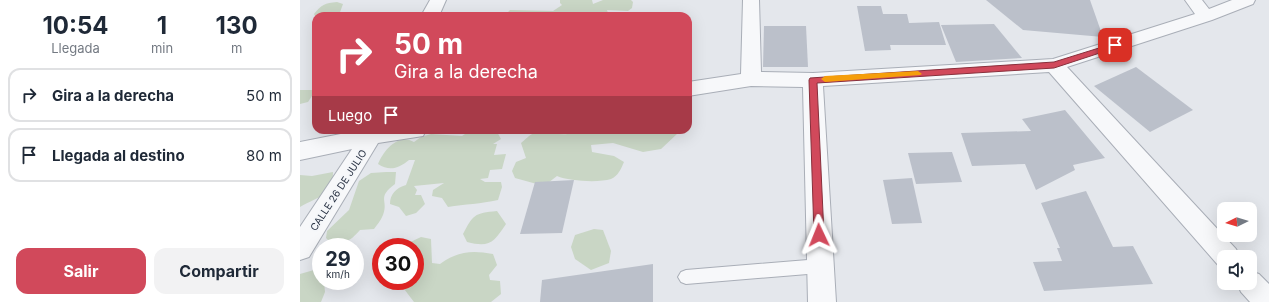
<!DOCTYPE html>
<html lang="es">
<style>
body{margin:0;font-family:Inter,sans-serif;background:#f2f2f3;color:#1f2937;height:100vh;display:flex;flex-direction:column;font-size:15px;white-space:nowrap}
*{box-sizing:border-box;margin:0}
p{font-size:13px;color:#747a83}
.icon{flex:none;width:22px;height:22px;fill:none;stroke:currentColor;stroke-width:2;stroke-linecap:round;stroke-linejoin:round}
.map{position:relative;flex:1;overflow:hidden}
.sheet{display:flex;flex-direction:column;background:#fff;width:300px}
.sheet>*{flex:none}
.guide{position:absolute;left:12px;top:12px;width:380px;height:122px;border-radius:12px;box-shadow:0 4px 16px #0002;background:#d1495b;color:#fff;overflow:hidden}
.needle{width:26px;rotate:265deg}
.controls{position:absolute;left:917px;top:202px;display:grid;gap:8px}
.controls a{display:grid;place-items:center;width:40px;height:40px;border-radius:8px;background:#fff;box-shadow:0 4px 16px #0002;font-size:20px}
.speed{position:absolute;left:12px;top:238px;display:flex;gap:8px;font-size:20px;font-weight:700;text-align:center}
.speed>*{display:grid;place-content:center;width:52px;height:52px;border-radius:50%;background:#fff;box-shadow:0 4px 16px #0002;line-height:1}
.speed small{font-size:10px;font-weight:400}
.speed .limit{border:6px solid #d22;background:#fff;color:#111}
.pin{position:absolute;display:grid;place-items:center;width:34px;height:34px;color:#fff;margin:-17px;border-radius:8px;box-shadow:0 2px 6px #0006}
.me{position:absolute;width:44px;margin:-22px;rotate:358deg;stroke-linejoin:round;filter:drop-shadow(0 0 3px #0008)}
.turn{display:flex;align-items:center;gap:14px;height:84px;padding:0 16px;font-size:18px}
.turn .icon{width:52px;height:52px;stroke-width:2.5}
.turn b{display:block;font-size:28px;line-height:34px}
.then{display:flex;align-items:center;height:38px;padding:0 16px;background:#0003;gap:8px;font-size:15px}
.eta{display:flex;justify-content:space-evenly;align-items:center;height:68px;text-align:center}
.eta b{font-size:24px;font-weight:700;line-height:28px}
.cta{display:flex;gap:8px;margin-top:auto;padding:8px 16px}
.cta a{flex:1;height:46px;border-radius:12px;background:#d1495b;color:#fff;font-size:16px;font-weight:700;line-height:46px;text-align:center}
.cta a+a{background:#f2f2f3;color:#1f2937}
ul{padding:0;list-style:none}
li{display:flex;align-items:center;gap:12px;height:54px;margin:0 8px 6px;padding:0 8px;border:2px solid #e0e1e3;border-radius:12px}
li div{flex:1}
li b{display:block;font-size:15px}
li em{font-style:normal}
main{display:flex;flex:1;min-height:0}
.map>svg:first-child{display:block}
</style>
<main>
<section class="sheet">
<div class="eta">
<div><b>10:54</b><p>Llegada</p></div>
<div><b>1</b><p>min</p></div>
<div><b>130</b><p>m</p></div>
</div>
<ul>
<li><svg class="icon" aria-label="right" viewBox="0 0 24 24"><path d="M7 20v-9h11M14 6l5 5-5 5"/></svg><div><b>Gira a la derecha</b></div><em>50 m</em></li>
<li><svg class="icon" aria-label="arrive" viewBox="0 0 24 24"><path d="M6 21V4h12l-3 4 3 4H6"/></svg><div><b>Llegada al destino</b></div><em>80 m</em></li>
</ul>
<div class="cta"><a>Salir</a><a>Compartir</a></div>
</section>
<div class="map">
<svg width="969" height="302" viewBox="0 0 969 302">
<rect width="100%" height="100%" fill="#e4e7ec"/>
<!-- green -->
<g fill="#c9d6c5">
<polygon points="260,0 292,0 293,4 303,0 331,0 333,2 332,8 328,11 307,10 309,16 290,14 271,16 204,16 210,10 253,11 262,5 260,3"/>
<path d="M 37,2 L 43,4 L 39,15 L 16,16 L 16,18 L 14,14 C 21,5 25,3 37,2 Z"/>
<polygon points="0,90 16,90 8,102 0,104"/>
<path d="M 171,130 L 196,130 L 201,139 L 193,144 L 197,144 L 194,155 L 206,154 L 202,169 L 190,170 L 188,178 L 180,179 L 185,182 L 201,182 L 202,187 L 198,200 C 181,204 165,204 148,207 L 142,198 L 132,196 L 133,190 L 144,183 L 114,186 L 117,190 L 115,195 L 121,195 L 125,204 L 116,213 L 106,216 L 99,207 L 90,204 C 90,194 96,188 106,185 L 115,160 L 109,160 C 99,168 90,172 78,164 C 84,150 98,133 114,142 L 121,137 L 131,134 L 162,136 Z"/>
<path d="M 266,130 L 378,130 L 377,134 L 361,149 L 343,152 L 313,143 L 291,145 L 292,152 L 314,156 L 324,162 C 321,169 318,176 311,179 C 298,183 269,181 257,176 L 244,186 L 215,178 L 212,171 L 216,162 L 226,158 L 221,143 C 225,140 229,135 234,133 C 246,127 259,138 271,133 Z"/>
<path d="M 33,172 C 33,196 19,196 0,207 L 0,175 L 12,176 Z"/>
<path d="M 86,172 L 96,172 L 95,184 C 76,198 89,200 83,215 C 81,220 77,225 74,229 L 60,230 C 50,241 47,243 31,243 L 26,238 L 27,231 L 49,210 L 59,181 L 71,173 Z"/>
<path d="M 197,211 L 206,224 C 194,242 190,248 167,242 L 163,234 C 173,215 174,213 197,211 Z"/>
<polygon points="294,229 303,230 311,251 309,263 291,270 275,259 271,247 275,235"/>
<path d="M 121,237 L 131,239 L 132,263 L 140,264 C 158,251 172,250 193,254 L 197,265 L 189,275 L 190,280 L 200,281 L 201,294 L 191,302 L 114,302 L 98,281 L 115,281 L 115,247 L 102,247 L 104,245 Z"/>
<polygon points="14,270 21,273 21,281 24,281 25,292 21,302 0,302 0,274"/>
</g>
<!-- building -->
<g fill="#bbc0ca">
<polygon points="686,0 790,0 803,37 723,30"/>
<polygon points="557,6 581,6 583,14 607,14 609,23 639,22 646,45 590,45 591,50 565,51"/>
<polygon points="694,24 722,58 656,62 641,25"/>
<polygon points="464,26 506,26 508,67 463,67"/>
<polygon points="836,67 893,110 850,132 794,86"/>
<polygon points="765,110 805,158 773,165 775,170 736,190 725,164 672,166 661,133 731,131 722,119"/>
<polygon points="652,152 662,182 616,184 608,153"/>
<polygon points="612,178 622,223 592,224 583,180"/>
<polygon points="274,180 262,233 220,234 235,182"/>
<polygon points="786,191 813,247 833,246 853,284 744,291 733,262 762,261 757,248 760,248 741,203"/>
<polygon points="353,264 353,302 240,302 242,280"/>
</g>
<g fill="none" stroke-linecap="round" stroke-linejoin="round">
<!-- service casing -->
<g stroke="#a9aeb7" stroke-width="2">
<polygon id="service" points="520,259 525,261 528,266 525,271 520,273 386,284 381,282 378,277 381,272 386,270"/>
</g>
<!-- minor casing -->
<g stroke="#a9aeb7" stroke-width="2">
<g id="minor">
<polygon points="130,0 146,0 139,16 121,16"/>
<polygon points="443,0 459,0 461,72 513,73 753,59 895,14 885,0 902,0 909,9 932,0 955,0 953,4 912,20 767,67 936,249 940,257 924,257 924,267 918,265 749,72 523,86 536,302 508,302 503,87 451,86 388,96 388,82 441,74"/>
<polygon points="61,130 126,130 123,136 78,143 9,257 0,260 0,227 52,149 0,160 0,142"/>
<polygon points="950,271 959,274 969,284 969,302 950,302 941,292 937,283 950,283"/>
</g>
</g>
<!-- service -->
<use href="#service" fill="#f7f8fa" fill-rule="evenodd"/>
<!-- minor -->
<use href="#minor" fill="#f7f8fa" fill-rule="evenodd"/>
</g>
<!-- route -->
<polygon fill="#d1495b" stroke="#882f3b" points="815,43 818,44 818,47 754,68 517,83 524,235 523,238 519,240 515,238 514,235 509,80 510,78 754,62"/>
<!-- slow -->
<polygon fill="#f59e0b" points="618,71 622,74 620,75 525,82 521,79 525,76"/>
<g text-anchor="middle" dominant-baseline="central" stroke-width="3" stroke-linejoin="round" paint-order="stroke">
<!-- street labels -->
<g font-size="10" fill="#2b3445" stroke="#f4f6f9">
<text transform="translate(38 190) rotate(-57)">CALLE 26 DE JULIO</text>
</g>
</g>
</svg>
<div class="controls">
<a><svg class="needle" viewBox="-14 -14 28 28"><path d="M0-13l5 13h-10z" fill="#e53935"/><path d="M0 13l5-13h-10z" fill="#747a83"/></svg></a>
<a><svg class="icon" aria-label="sound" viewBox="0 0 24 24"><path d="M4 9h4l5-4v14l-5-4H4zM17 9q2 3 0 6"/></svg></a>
</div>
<div class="speed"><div>29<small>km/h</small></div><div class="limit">30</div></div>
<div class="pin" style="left:815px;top:45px;background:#d93025"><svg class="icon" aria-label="arrive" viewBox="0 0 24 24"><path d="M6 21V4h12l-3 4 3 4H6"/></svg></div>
<svg class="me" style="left:519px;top:235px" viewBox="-20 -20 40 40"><path d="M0-17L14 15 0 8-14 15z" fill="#d1495b" stroke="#fff" stroke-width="4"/></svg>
<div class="guide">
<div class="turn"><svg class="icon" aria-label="right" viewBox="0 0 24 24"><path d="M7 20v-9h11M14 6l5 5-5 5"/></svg><div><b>50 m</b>Gira a la derecha</div></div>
<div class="then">Luego<svg class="icon" aria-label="arrive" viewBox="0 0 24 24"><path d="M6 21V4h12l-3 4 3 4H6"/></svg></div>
</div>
</div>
</main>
